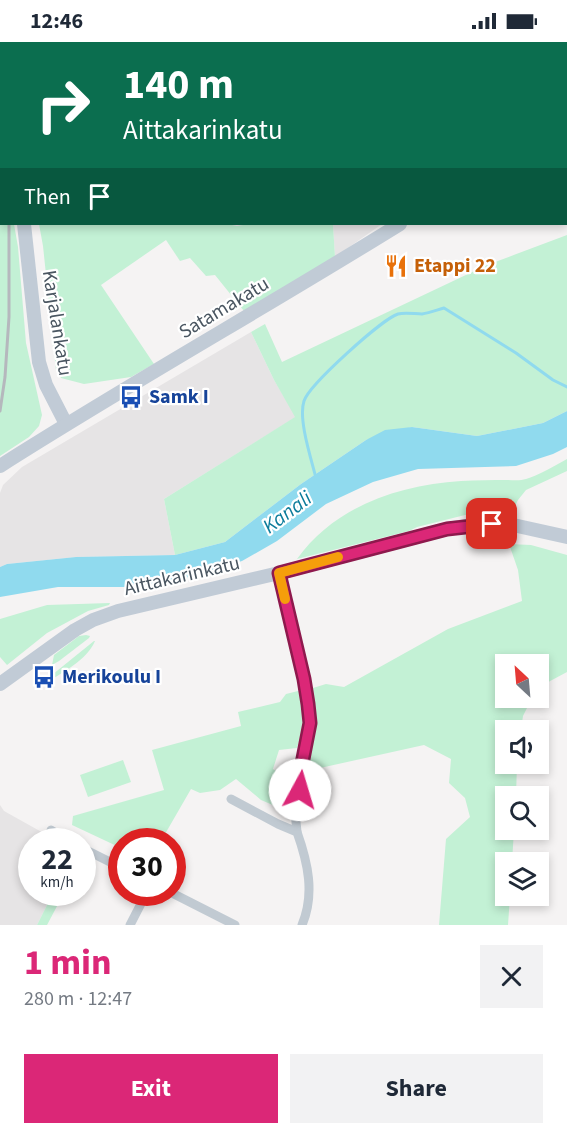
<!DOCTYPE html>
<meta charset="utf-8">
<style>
body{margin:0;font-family:"Source Sans 3",sans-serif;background:#f2f2f3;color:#1f2937;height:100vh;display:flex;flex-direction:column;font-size:22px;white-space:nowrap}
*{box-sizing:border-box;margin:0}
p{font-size:20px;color:#747a83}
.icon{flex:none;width:33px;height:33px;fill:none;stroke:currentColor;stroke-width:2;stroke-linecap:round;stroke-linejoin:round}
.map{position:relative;height:883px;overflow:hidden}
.side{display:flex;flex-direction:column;background:#fff;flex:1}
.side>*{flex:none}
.banner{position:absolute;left:0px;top:0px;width:567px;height:183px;box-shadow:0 3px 9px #0003;background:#0b6e4f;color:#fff;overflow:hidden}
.needle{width:39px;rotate:334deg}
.buttons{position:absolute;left:495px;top:612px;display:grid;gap:12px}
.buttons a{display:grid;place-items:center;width:54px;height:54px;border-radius:0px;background:#fff;box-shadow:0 3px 9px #0003;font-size:30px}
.speed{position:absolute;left:18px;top:786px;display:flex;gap:12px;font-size:30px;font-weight:700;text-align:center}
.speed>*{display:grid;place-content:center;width:78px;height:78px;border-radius:50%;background:#fff;box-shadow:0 3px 9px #0003;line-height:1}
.speed small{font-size:15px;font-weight:400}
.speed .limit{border:9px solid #d22;background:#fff;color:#111}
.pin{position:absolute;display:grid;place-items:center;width:51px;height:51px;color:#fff;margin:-26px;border-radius:12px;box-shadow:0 3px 9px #0006}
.me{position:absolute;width:66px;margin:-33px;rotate:6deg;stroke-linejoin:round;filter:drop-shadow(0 0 4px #0008)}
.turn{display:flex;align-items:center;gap:21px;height:126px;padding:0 24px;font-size:27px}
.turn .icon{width:78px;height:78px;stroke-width:2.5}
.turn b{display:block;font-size:42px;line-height:51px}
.then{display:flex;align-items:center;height:57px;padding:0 24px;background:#0003;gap:12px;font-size:22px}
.round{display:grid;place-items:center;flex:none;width:63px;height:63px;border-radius:0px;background:#f2f2f3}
.headline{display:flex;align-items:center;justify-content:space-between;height:102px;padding:0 24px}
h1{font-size:36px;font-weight:700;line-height:45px;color:#db2777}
.cta{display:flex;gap:12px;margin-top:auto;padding:12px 24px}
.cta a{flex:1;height:69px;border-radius:0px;background:#db2777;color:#fff;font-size:24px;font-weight:700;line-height:69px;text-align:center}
.cta a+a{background:#f2f2f3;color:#1f2937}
.status{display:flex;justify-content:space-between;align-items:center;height:42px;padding:0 30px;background:#fff;direction:ltr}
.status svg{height:16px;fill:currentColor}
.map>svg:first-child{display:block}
</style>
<div class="status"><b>12:46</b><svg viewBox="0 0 49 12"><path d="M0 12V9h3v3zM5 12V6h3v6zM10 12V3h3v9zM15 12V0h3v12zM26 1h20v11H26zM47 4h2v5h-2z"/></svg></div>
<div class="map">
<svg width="567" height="883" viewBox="0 0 567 883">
<rect width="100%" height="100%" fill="#f5f3f3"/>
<!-- education -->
<g fill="#e6e4e5">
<polygon points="227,0 567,0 567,8 566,9 566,2 225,2"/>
<polygon points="333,182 382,182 335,215"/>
<polygon points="251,290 274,338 296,375 164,457 175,513 76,515 7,522 0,525 0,451 3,443 22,425"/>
<polygon points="0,763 4,769 47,793 52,799 32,800 32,850 53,851 37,883 0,883"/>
</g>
<!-- green -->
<g fill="#c3f1d5">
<polygon points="0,151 1,151 2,182 14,182 18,205 26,301 42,373 39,384 29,395 0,414"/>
<polygon points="39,182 227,182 237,184 249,182 333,182 335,215 244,269 215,233 206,234 190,216 180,219 166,198 101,243 154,322 131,335 84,342 61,336 56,328 43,204"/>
<polygon points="567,193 567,369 543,381 477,394 412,385 366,398 301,442 225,500 175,513 164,457 295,375 274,338 251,290 265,282 282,320 487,223"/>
<path d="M 567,417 L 567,429 L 526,448 L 518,458 L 513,468 L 503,475 L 481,477 L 469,472 L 417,485 L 409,489 L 297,517 C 335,464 399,443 461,439 C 477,438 492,438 507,438 C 513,438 520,439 526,437 C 537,434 556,423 567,417 Z"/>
<polygon points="509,502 531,503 567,513 567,630 539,645 538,622 506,622 506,656 532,656 523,674 521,688 506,688 506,722 517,722 516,754 506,754 506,788 514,788 512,820 506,820 506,854 510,854 508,883 439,883 446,797 470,775 465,756 449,741 451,717 424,703 311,728 307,720 315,683 312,656 313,646 326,642 344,645 448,587 522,559 518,528"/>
<polygon points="110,561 109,563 88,569 47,591 7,623 0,615 0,577 47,563"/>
<polygon points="86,593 90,594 89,596 59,619 52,623 54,613 79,594"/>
<path d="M 94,599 L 95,599 C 87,618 63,630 46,641 L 42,641 Z"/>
<polygon points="302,648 305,680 297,706 279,708 273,727 294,741 287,769 261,758 236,737 220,748 200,751 191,747 161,799 122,800 121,806 72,783 73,774 164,748 152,708 241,684 238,670 280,660 286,652"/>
<polygon points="123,718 131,740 88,755 80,733"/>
<polygon points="53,851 64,851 47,883 37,883"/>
</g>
<!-- water -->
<polygon fill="#90daee" points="567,369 567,405 553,412 516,424 418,427 373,440 326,462 277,499 242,519 189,535 132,545 58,545 0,555 0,525 7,522 76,515 175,513 225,500 301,442 366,398 385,388 412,385 477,394 543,381"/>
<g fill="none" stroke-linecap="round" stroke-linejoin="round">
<!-- stream -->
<path stroke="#90daee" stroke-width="3" d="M 316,436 C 311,416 298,377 304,359 C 309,343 382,277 398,272 C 405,270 415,272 422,272 C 429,271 437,268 444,266 L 516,311 L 553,338 L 567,345"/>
<!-- street -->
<g stroke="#c1cad2" stroke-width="9">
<polyline points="566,116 567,116"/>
<polyline points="279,531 300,620 308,662 310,681 301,727 299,748 295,770 297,790"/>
<path d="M 231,757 L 278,782 L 297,790 C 308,821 315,852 302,883"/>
<polyline points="51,788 71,800"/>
<polyline points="82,806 122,826"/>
<polyline points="170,850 235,883"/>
<polyline points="130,883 147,850"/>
</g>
<!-- secondary -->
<g stroke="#c1cbd6" stroke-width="14">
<polyline points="48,2 49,0"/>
<polyline points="566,33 567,32"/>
<polyline points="24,182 39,320 46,343 66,382"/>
<path d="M 0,424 C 132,340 268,264 400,182"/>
<polyline points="0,642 75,588 93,578 118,569 279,531 447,487 479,482 504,481 567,495"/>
</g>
<!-- rail -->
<g stroke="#b5b8bd" stroke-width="3">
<polyline points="0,105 2,117"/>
<polyline points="0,369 5,335 9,275 9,182"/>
</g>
</g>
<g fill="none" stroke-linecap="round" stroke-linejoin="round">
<!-- route casing -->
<g stroke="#8e194d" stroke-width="15">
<polyline id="route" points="300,748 301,727 310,681 308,662 304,637 279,531 447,487 492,482"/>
</g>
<!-- route -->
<use href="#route" stroke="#db2777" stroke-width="10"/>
<!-- slow -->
<polyline stroke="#f59e0b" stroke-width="10" points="285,557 279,531 338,515"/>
</g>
<!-- icons -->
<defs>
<g id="restaurant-bare" transform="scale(1.8)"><path d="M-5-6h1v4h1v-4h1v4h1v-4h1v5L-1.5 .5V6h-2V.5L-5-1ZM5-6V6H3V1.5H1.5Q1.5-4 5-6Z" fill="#e8710a" stroke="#fff" stroke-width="2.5" paint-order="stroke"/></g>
<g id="bus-bare" transform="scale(1.8)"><path d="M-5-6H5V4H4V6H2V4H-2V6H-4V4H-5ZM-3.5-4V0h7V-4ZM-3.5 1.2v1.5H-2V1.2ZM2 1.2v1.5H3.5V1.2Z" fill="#1a4fb4" stroke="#fff" stroke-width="2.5" paint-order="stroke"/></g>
</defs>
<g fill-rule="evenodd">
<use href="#restaurant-bare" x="396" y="224"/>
<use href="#bus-bare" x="131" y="355"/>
<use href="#bus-bare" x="44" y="635"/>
</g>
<g text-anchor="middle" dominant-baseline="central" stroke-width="4.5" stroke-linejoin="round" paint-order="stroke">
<!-- food labels -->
<g font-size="20" font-weight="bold" fill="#c56008" stroke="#fff" text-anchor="start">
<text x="414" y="224">Etappi 22</text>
</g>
<!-- street labels -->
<g font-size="20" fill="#4a5661" stroke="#fff">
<text transform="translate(224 266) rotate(-31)">Satamakatu</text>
<text transform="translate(57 281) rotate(81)">Karjalankatu</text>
<text transform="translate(182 534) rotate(-13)">Aittakarinkatu</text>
</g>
<!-- transit labels -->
<g font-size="20" font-weight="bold" fill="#164399" stroke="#fff" text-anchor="start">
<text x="149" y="355">Samk I</text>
<text x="62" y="635">Merikoulu I</text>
</g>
<!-- water labels -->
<g font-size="21" font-style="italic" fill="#0c7c9b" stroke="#fff">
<text transform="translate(287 470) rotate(-37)">Kanali</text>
</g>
</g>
</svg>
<div class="buttons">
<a><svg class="needle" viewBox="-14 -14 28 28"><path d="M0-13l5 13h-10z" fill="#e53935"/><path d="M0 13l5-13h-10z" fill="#747a83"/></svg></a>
<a><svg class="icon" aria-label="sound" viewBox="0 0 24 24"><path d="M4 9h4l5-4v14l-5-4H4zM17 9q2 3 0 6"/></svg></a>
<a><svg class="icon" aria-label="search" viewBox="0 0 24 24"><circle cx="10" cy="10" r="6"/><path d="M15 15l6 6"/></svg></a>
<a><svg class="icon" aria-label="layers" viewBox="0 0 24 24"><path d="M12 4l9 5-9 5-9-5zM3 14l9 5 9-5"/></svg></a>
</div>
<div class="speed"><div>22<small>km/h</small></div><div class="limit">30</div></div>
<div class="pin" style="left:492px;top:482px;background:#d93025"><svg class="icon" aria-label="arrive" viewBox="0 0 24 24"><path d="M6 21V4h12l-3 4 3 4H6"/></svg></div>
<svg class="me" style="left:300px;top:748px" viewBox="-20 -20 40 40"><circle r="19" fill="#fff"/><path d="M0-13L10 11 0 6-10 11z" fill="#db2777"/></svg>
<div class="banner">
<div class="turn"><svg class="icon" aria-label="right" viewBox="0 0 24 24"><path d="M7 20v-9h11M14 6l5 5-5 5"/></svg><div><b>140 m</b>Aittakarinkatu</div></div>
<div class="then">Then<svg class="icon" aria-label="arrive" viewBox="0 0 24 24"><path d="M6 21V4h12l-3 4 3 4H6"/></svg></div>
</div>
</div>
<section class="side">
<div class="headline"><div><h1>1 min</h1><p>280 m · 12:47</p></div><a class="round"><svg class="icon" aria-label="close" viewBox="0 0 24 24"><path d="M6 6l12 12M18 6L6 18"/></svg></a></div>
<div class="cta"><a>Exit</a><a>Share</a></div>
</section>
